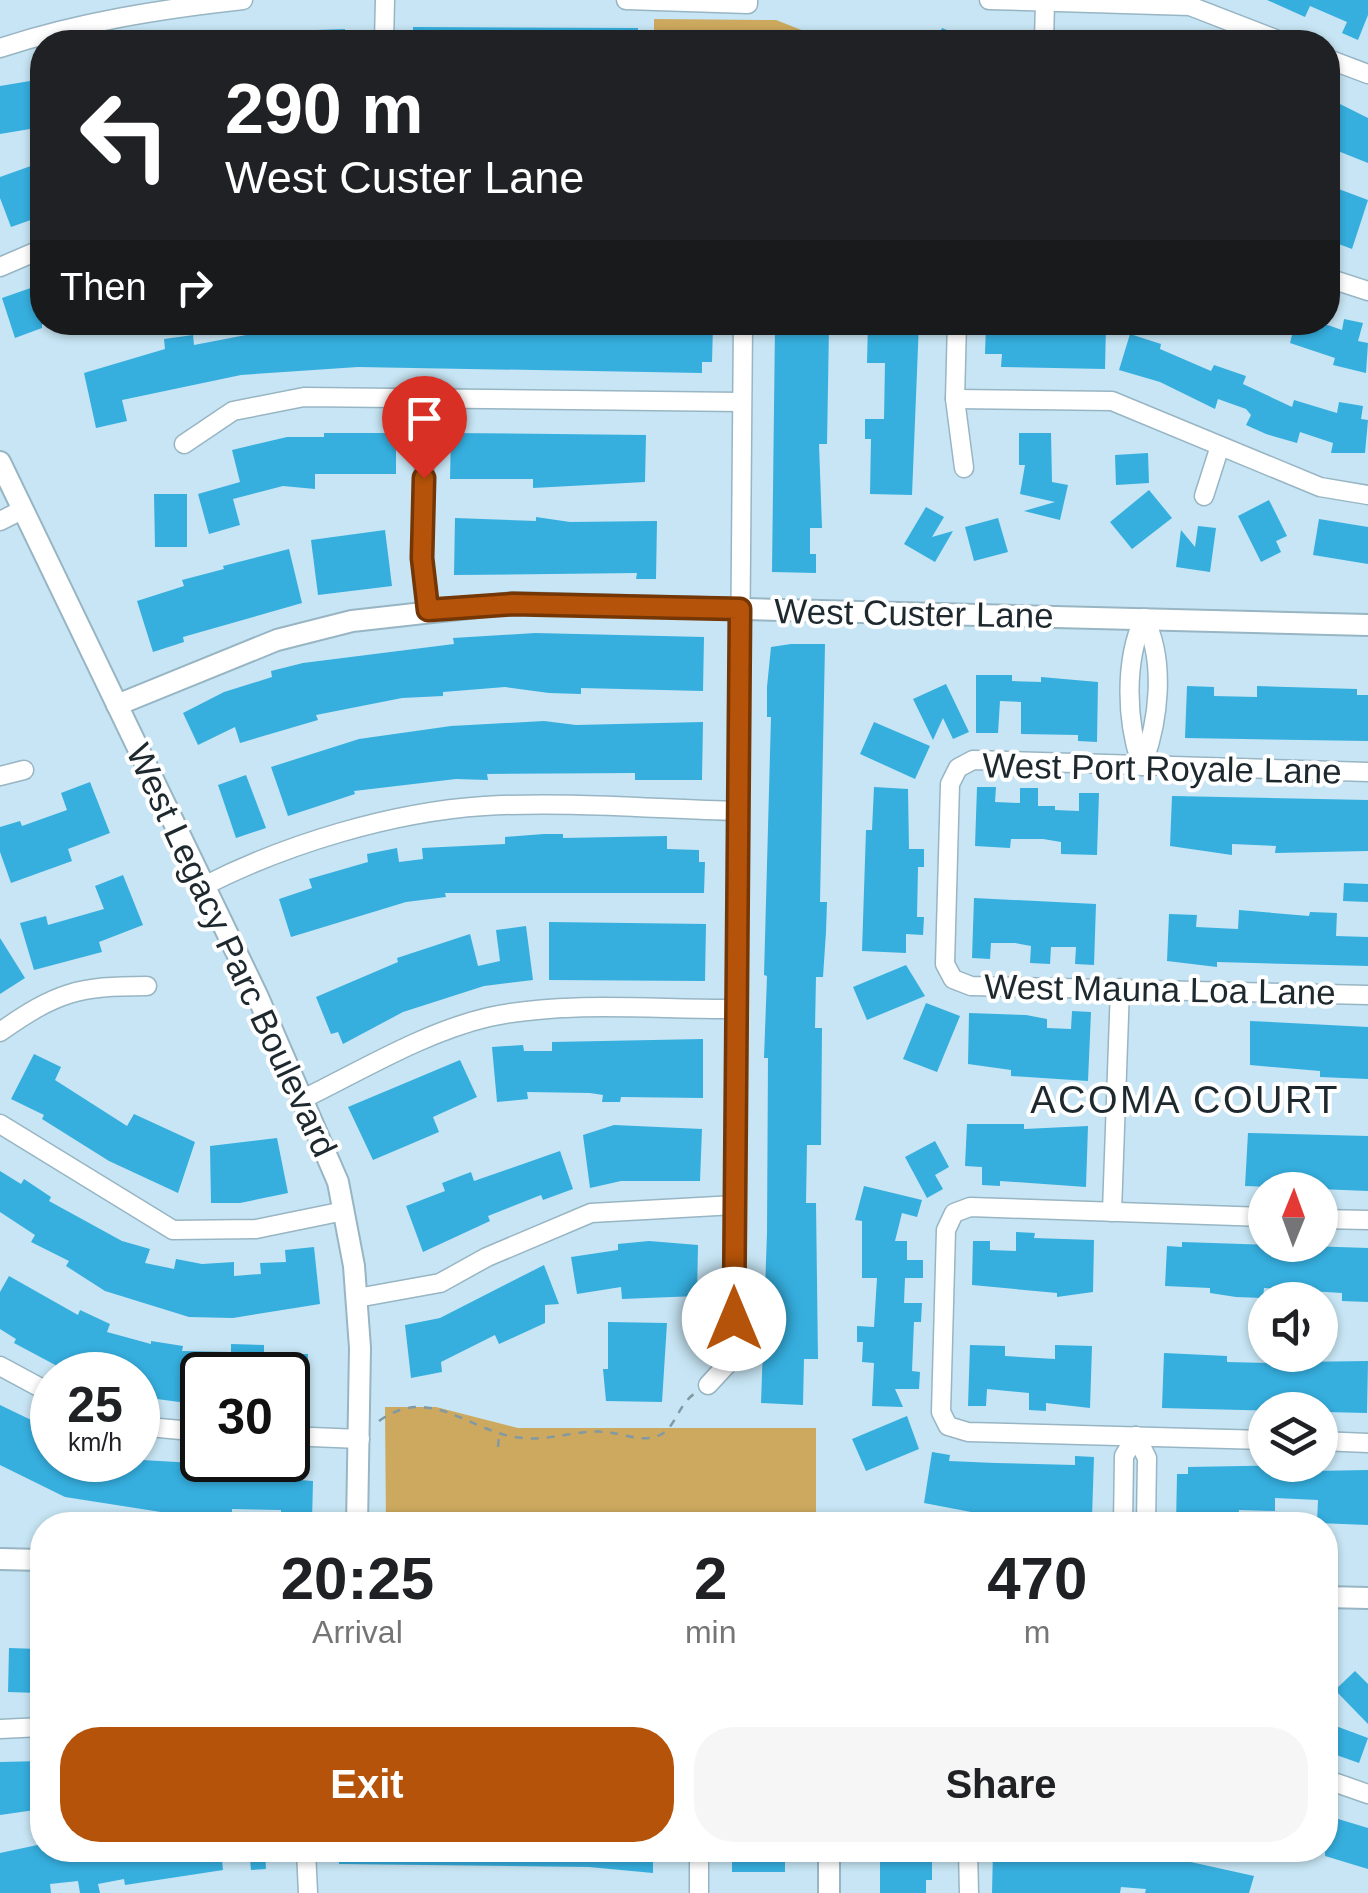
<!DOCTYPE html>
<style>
body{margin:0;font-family:Arial,sans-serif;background:#f6f6f6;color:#202124;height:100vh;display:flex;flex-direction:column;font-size:38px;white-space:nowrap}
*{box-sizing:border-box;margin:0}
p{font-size:32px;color:#757577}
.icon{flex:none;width:55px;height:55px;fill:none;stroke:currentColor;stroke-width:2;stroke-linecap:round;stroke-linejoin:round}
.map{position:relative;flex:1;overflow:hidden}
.details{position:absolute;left:30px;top:1512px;width:1308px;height:350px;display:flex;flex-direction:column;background:#fff;border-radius:40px;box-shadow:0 2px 8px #0004}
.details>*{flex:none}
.guide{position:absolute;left:30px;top:30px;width:1310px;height:305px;border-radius:40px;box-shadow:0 2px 8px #0004;background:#202124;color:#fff;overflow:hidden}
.needle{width:65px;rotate:1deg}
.tools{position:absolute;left:1248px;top:1172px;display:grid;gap:20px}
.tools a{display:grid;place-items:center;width:90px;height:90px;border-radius:50%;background:#fff;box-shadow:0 2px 8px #0004;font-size:50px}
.speed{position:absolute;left:30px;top:1352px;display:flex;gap:20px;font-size:50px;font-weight:700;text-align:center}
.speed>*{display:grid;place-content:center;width:130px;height:130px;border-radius:50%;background:#fff;box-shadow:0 2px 8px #0004;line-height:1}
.speed small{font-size:25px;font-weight:400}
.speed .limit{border:5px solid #111;border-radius:15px;background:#fff;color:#111}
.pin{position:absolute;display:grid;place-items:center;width:85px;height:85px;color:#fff;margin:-102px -42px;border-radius:50% 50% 50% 0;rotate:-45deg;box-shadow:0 0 10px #0007}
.pin .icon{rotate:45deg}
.me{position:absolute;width:110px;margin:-55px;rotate:0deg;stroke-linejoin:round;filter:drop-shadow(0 0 8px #0008)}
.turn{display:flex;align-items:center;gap:35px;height:210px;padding:0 30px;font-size:45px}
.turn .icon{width:130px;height:130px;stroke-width:2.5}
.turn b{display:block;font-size:70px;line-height:85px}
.then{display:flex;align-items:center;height:95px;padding:0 30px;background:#0003;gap:20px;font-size:38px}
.eta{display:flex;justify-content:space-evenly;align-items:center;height:170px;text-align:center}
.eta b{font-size:60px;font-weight:700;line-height:70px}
.button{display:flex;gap:20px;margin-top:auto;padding:20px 30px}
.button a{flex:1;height:115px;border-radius:40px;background:#b45309;color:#fff;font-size:40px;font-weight:700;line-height:115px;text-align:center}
.button a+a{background:#f6f6f6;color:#202124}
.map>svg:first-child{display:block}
</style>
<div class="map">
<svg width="1368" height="1893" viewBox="0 0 1368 1893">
<rect width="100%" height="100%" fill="#c7e5f4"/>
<!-- green -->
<g fill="#cca95e">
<polygon points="654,19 776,20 832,42 654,42"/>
<polygon points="385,1407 436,1407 518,1428 816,1428 816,1525 386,1525"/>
</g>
<!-- building -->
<g fill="#36afdf">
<polygon points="1267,0 1368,0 1368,15 1358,40 1342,33 1347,22 1310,6 1305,17"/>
<polygon points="413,27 638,28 638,42 413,42"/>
<polygon points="942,28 977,42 936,42"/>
<polygon points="345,29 345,42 261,42 260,32"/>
<polygon points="42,79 42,127 0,134 0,86"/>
<polygon points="1328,98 1368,118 1368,163 1328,147"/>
<polygon points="42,162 42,216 11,227 0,198 0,177"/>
<polygon points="1328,185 1368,200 1352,249 1328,240"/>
<polygon points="42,284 42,328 15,338 2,298"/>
<polygon points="1344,319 1363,323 1358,341 1368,343 1366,373 1333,365 1335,358 1290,343 1292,335 1262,323 1319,322 1342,330"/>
<polygon points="245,322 276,322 277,331 368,322 485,328 556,322 556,329 602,330 602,323 713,326 712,362 702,362 702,373 358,367 241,375 122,400 127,421 96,428 84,373 165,349 164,339 193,335 194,345 246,335"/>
<polygon points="868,322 919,322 912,495 870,494 871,439 865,439 865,419 884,419 885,363 867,363"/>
<polygon points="1094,322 1106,326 1105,369 1001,367 1002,354 985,354 986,323"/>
<polygon points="775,326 829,327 827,444 819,444 822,528 810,528 810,554 816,554 816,573 772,572"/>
<polygon points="1130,334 1161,344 1160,349 1211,371 1214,365 1246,376 1243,384 1292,407 1294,400 1337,413 1339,402 1363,406 1361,419 1368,420 1365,453 1331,453 1333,443 1300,432 1297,443 1266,434 1246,425 1251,415 1246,409 1218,399 1215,409 1160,382 1119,370"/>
<polygon points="324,433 396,433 396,474 315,474 315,489 283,486 233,499 240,525 209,534 198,494 240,482 232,450 287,437 324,437"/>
<polygon points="451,433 646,435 645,482 533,488 533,479 450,479"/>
<polygon points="1019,433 1051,433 1052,482 1068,485 1060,520 1024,511 1055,502 1020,494 1025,465 1019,465"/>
<polygon points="1148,453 1149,483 1116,485 1115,455"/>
<polygon points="1149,490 1172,518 1132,549 1110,522"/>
<polygon points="154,494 187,494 187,547 155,547"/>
<polygon points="1269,500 1287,536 1276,541 1281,552 1261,562 1238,516"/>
<polygon points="926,507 944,517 932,537 953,531 935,562 904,544"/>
<polygon points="536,517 570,522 657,521 656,579 636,579 637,573 454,575 455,518 536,521"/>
<polygon points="998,518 1008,552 974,561 965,527"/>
<polygon points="1319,519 1368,527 1368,564 1313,555"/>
<polygon points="1198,526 1216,528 1210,572 1176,567 1181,530 1195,547"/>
<polygon points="385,530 392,586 318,595 311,540"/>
<polygon points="289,549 302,603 183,637 184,642 153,652 137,601 184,586 182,580 224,569 223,566"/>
<polygon points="535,633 704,637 703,691 581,688 581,694 549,693 505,687 443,692 443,696 402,698 316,715 318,720 240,743 235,727 198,745 183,713 224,692 272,677 271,671 303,663 454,644 453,638"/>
<polygon points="791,644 825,644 820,902 827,902 826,932 823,977 816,977 815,1028 822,1028 821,1145 807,1145 806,1203 816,1203 818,1359 804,1359 803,1405 761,1403 767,1233 768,1058 764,1058 767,976 764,975 771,717 767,717 767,687 771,647"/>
<polygon points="976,675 1012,675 1012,681 1041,682 1041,677 1098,682 1097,742 1078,741 1078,735 1021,734 1021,702 1000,701 998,733 976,733"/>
<polygon points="946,684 969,732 953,739 943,718 933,740 913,699"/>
<polygon points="1187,686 1214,687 1214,696 1257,697 1257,686 1357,689 1357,695 1368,695 1368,741 1185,738"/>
<polygon points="544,721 576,725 703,722 702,780 635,780 635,773 487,774 488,780 456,779 354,791 355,794 288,816 271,767 359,739 451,726"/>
<polygon points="874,722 930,746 915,779 860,754"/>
<polygon points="246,775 266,828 236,838 218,785"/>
<polygon points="90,782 110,833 68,849 72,861 11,883 0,852 0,827 20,821 22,826 67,810 61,793"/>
<polygon points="874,787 908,789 909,849 924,849 924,867 918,867 917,917 924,917 923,935 906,934 906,953 862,951 866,830 872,830"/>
<polygon points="977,787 996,787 995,802 1020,803 1020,788 1038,788 1038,806 1055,806 1055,810 1079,811 1079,793 1099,793 1097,855 1061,854 1061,842 1043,839 1011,839 1010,848 975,846"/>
<polygon points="1172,796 1368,800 1368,851 1275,853 1276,846 1232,844 1232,855 1170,846"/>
<polygon points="544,834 563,834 563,838 667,836 667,849 699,850 699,862 705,862 704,893 445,893 446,897 406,902 291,937 279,899 312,888 309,879 368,862 367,854 397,848 399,862 423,859 422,848 505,844 505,837"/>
<polygon points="123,875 143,925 99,942 102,952 34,970 20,923 46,916 48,925 104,909 95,886"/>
<polygon points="1344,883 1368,884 1368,902 1343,901"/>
<polygon points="974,898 1096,904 1094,965 1075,964 1076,947 1051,947 1050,964 1030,963 1031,946 1015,943 991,943 990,959 972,958"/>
<polygon points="1239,910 1309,916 1310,912 1337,913 1336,936 1368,937 1368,966 1217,962 1217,967 1167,961 1169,914 1197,915 1196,927 1238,929"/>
<polygon points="549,922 706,924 705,981 549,980"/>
<polygon points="526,926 533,980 484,986 403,1012 343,1044 338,1032 331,1034 316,997 398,962 397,958 470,934 478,966 500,961 496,930"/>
<polygon points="0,938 25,978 0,994"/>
<polygon points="906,965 925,996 867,1020 853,987"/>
<polygon points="926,1003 960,1016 937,1072 903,1059"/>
<polygon points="1072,1011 1091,1012 1088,1081 1011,1076 1011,1070 968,1064 969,1013 1026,1015 1047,1019 1047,1028 1071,1029"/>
<polygon points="1250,1021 1368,1027 1368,1079 1320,1077 1320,1071 1250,1065"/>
<polygon points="703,1039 703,1098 621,1097 620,1102 602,1102 603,1095 590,1093 527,1092 528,1099 497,1102 492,1047 523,1045 524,1051 552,1051 552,1042"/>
<polygon points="34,1054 61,1067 55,1080 127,1126 134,1114 195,1142 178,1193 109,1161 42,1119 44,1115 11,1099"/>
<polygon points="460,1060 477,1097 433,1117 439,1132 373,1160 348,1107"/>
<polygon points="967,1124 1024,1124 1024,1129 1088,1126 1086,1187 1000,1181 1000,1186 982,1185 982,1167 965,1166"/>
<polygon points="614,1125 702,1129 700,1181 621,1181 590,1188 583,1135"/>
<polygon points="1248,1133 1368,1136 1368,1191 1245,1186"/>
<polygon points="277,1138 288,1193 240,1203 211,1203 210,1146"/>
<polygon points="935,1141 949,1167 935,1175 943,1189 927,1198 905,1157"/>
<polygon points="560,1151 573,1189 543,1200 541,1195 488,1216 490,1221 423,1252 406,1206 445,1191 442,1183 471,1172 474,1181"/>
<polygon points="0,1171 21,1184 24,1179 51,1197 49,1201 122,1241 150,1249 145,1263 174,1269 176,1259 202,1264 234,1262 234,1276 261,1274 260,1263 286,1262 285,1250 314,1247 320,1304 233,1318 189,1317 105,1291 66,1266 69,1261 31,1242 35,1235 0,1212"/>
<polygon points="864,1186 922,1200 917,1217 902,1213 895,1241 907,1241 907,1260 923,1260 923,1278 905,1278 904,1303 922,1303 921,1322 914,1322 912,1371 920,1372 919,1389 895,1389 903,1407 872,1406 874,1363 862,1362 863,1342 857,1342 857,1326 874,1327 877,1278 862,1278 862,1221 855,1220"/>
<polygon points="1016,1232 1035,1233 1034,1238 1094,1240 1093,1292 1057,1297 1057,1293 972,1285 973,1241 990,1241 990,1250 1016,1251"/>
<polygon points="649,1241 698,1245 697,1296 622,1299 621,1287 577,1294 571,1257 618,1250 618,1244"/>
<polygon points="1182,1242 1368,1248 1368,1302 1342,1301 1342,1293 1264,1288 1263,1298 1236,1297 1210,1293 1210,1288 1165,1286 1167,1246 1182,1247"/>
<polygon points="544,1265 559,1304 545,1305 545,1323 499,1344 495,1335 441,1362 442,1372 411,1378 405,1325 440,1318"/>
<polygon points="9,1276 78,1315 80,1310 110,1324 107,1332 151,1344 151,1341 183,1346 182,1351 231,1352 231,1344 264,1345 264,1354 308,1354 307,1408 288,1408 288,1375 202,1375 202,1405 142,1397 145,1375 74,1375 14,1343 16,1339 0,1329 0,1292"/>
<polygon points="608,1322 667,1323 662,1402 606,1401 603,1369 608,1369"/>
<polygon points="970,1345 1005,1346 1005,1356 1055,1359 1055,1345 1092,1346 1090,1408 1046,1403 1046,1411 1029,1410 1029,1393 987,1389 986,1406 968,1406"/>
<polygon points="1164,1353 1227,1356 1227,1362 1269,1363 1269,1355 1298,1355 1297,1362 1368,1361 1367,1413 1162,1408"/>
<polygon points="0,1405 52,1430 52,1460 142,1460 194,1463 194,1469 300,1470 300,1480 313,1481 312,1522 281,1521 281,1510 232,1509 232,1519 161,1518 161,1512 65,1497 0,1465"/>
<polygon points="907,1416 919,1449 866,1471 852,1439"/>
<polygon points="932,1452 950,1455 949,1461 995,1463 1075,1465 1075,1456 1094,1457 1092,1517 1034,1518 1034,1513 1007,1512 1006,1522 970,1520 971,1512 924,1503"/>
<polygon points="1295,1465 1311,1465 1311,1471 1368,1470 1368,1525 1317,1523 1318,1500 1275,1498 1275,1511 1239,1510 1238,1521 1191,1520 1191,1525 1176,1525 1177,1474 1188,1474 1188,1467"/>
<polygon points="9,1648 39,1649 39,1693 8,1692"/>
<polygon points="1355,1671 1368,1684 1368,1724 1335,1690"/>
<polygon points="1325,1722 1368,1738 1359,1763 1325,1751"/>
<polygon points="42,1761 42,1809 0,1815 0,1762"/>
<polygon points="1325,1815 1368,1828 1368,1869 1325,1856"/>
<polygon points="42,1844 42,1850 221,1850 223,1870 125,1885 124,1879 98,1884 100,1893 80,1893 78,1881 50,1884 51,1893 0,1893 0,1853"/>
<polygon points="249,1850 265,1850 266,1869 251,1870"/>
<polygon points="339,1850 653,1850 653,1873 589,1867 339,1864"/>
<rect x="732" y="1850" width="53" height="22"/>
<polygon points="993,1850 1150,1853 1254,1876 1249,1893 1145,1893 1146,1889 1121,1887 1120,1893 992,1893"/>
<polygon points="880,1852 932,1853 932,1880 926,1880 926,1893 880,1893"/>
</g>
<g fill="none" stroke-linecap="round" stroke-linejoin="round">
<!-- minor casing -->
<g stroke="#98b5c3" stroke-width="21">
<g id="minor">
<polyline points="626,0 748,4 748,0"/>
<polyline points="989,0 1190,6 1283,42"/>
<polyline points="384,42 385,0"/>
<polyline points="1044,42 1045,2"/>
<path d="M 0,48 C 79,22 161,9 243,0"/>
<polyline points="1328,59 1368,74"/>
<polyline points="0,267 42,249"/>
<polyline points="1328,278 1368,291"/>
<polyline points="957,322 955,399 964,468"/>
<polyline points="426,398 422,558 427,610"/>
<polyline points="955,399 1112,401 1320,487 1368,495"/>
<polyline points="184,444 233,411 304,397 741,402"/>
<polyline points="1204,496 1220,446"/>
<polyline points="0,521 22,510"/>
<path d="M 1142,766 C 1159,722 1166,660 1144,618"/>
<path d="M 1142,766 C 1126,722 1124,661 1144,618"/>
<polyline points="1368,772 973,760 958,768 950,784 945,964 953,979 971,986 1368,995"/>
<polyline points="0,776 24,770"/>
<path d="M 204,886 C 286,844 392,812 484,806 C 568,801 655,809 738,811"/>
<path d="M 0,1032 C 57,992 78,986 147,986"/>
<path d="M 305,1098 C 364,1069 425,1032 489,1017 C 568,1000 657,1010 737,1009"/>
<polyline points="0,1124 173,1230 256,1229 344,1211"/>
<polyline points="1112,1212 1120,988"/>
<polyline points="1265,1217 970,1207 954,1213 946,1230 941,1412 948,1426 968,1432 1265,1440"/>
<polyline points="1320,1219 1368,1220"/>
<polyline points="357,1298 440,1283 487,1257 591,1213 735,1205"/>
<polyline points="0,1366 52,1394"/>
<polyline points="708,1385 734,1357 743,322"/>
<polyline points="138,1426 202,1432"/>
<polyline points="288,1436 360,1439"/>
<polyline points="1136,1436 1147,1458 1146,1525"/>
<polyline points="1320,1441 1368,1443"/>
<polyline points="1123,1525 1124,1456 1136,1436"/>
<polyline points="0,1729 42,1727"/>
<polyline points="1325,1779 1368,1794"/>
<polyline points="306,1850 308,1893"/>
<polyline points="968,1850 969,1893"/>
<polyline points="699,1893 699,1850"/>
</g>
</g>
<!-- tertiary casing -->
<g stroke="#98b5c3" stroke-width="24">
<g id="tertiary">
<polyline points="0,462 257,995 338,1182 354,1266 360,1348 357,1525"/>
<polyline points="117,705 277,640 352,621 513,603 1368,625"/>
<polyline points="0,1559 42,1560"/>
<polyline points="1325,1597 1368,1598"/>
<polyline points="829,1893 829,1850"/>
</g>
</g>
<!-- path -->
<g stroke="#8299a4" stroke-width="2.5" stroke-dasharray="8 8" stroke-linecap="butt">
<path d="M 379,1421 C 432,1383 470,1434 523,1438 C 551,1441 579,1429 607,1432 C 624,1434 644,1443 660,1435 C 676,1427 678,1405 694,1394"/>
<polyline points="498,1447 499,1436"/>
</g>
<!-- minor -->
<use href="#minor" stroke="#fff" stroke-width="18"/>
<!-- tertiary -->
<use href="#tertiary" stroke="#fff" stroke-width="20"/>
</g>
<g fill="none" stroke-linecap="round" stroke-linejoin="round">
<!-- route casing -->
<g stroke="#753606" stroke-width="25">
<polyline id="route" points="424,478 422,558 428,610 513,604 740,609 734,1319"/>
</g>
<!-- route -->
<use href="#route" stroke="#b45309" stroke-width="18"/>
</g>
<g text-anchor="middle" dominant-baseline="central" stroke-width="8" stroke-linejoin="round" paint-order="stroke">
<!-- street labels -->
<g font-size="35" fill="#1d292e" stroke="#fff">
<text transform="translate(914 613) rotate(1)">West Custer Lane</text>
<text transform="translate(1162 768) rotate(1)">West Port Royale Lane</text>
<text transform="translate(232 950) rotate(65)">West Legacy Parc Boulevard</text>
<text transform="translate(1160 989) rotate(1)">West Mauna Loa Lane</text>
</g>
<!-- neighbourhood labels -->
<g font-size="38" letter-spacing="2.5" fill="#1d292e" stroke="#fff">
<text x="1185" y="1100">ACOMA COURT</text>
</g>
</g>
</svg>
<div class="tools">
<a><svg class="needle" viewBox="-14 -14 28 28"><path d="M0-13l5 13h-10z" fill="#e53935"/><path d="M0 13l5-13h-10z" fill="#757577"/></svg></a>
<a><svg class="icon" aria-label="sound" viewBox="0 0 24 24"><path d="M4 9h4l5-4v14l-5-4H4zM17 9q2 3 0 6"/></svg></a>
<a><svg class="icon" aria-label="layers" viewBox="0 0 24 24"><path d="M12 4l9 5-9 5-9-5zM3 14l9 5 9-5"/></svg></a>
</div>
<div class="speed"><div>25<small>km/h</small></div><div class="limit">30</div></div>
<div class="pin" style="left:424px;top:478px;background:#d93025"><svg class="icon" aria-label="arrive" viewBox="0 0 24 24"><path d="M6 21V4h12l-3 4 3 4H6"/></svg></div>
<svg class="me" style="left:734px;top:1319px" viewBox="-20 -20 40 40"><circle r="19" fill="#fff"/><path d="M0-13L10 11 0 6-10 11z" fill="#b45309"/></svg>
<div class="guide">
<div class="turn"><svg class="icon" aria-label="left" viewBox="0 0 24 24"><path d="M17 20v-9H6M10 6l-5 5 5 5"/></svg><div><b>290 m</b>West Custer Lane</div></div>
<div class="then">Then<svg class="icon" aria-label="right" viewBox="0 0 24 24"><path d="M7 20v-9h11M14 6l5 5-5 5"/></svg></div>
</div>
<section class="details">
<div class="eta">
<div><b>20:25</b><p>Arrival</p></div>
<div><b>2</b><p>min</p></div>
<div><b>470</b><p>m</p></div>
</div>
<div class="button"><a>Exit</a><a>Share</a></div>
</section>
</div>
